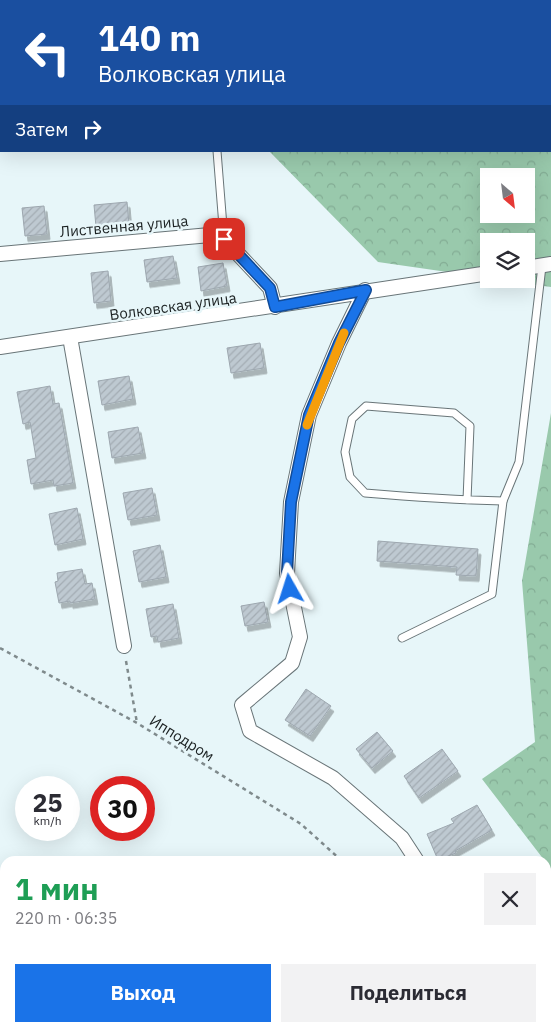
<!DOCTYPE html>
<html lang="ru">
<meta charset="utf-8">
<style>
body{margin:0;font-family:"IBM Plex Sans",sans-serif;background:#f2f2f3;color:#2b2b33;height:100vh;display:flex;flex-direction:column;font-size:19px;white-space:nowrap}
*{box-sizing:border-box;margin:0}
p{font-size:16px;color:#7c7c81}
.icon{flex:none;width:28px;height:28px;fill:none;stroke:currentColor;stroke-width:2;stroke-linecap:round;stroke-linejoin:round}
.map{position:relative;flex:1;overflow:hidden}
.drawer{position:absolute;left:0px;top:856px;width:551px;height:176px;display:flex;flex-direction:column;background:#fff;border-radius:15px 15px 0 0;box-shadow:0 5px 20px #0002}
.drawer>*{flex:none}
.hud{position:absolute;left:0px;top:0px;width:551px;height:152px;box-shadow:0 5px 20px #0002;background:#1a4fa0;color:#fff;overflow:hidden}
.needle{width:32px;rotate:152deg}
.fabs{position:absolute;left:480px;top:168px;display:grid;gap:10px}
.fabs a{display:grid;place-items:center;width:55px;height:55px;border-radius:0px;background:#fff;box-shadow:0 5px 20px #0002;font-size:25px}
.speed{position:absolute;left:15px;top:776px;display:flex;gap:10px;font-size:25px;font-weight:700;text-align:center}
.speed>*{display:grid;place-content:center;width:65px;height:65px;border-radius:50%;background:#fff;box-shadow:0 5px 20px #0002;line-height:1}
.speed small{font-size:12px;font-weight:400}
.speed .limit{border:8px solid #d22;background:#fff;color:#111}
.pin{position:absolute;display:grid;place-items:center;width:42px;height:42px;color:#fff;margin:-21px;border-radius:10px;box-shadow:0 2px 8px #0006}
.me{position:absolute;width:55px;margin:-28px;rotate:354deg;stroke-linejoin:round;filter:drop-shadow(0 0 4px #0008)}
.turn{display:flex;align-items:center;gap:18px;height:105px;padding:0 15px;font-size:22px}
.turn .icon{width:65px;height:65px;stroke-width:2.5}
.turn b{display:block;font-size:35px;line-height:42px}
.then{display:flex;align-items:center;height:48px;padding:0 15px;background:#0003;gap:10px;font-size:19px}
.round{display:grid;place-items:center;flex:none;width:52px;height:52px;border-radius:0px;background:#f2f2f3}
.head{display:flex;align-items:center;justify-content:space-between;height:85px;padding:0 15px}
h1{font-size:30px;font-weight:700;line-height:38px;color:#1e9e55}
.action{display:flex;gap:10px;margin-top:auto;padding:10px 15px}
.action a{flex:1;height:58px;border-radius:0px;background:#1a73e8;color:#fff;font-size:20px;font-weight:700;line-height:58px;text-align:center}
.action a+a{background:#f2f2f3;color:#2b2b33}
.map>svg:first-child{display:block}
</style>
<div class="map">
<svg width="551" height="1032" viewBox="0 0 551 1032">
<defs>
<pattern id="forest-crowns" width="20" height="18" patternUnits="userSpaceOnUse" patternTransform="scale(1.25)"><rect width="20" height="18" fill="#99c9ac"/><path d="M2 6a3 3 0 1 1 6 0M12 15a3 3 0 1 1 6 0" fill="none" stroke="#83ac94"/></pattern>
<pattern id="building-hatch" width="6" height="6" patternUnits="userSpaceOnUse" patternTransform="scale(1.25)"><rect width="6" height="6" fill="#bec9d1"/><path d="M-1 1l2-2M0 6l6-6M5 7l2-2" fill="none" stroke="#a3acb3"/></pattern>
<filter id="shadow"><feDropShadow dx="3" dy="5.5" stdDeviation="0" flood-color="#0004"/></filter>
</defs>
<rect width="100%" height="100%" fill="#e7f6f9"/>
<!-- forest -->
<g fill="url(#forest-crowns)" fill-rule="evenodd">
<path d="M 0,0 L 551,0 L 551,287 L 492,279 L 526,279 L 526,241 L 489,241 L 489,278 L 378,262 L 269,151 L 550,151 L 550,1 L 1,1 L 1,36 ZM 489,176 L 526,176 L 526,214 L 489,214 Z"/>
<polygon points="551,413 551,869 482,779 535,742 522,581"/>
</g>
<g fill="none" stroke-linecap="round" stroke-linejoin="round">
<!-- stream -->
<g stroke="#7c89a8" stroke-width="4.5">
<polyline points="403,0 404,1"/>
<polyline points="550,142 551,142"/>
</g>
</g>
<!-- building -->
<g fill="url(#building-hatch)" stroke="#9da7af" filter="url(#shadow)">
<polygon points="127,202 129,224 96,227 94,205"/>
<polygon points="44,206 47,234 25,236 22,208"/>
<polygon points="173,256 177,278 147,282 144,260"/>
<polygon points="223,263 227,286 201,291 198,267"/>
<polygon points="108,271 111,301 94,303 91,273"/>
<polygon points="260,343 264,368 231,373 227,348"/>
<polygon points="129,376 133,399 102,405 98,381"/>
<polygon points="50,386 53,404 59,403 73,483 54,486 53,480 31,484 27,460 36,458 30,422 23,424 17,392"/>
<polygon points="138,427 143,453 112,458 108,432"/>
<polygon points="152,488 157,515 128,520 123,493"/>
<polygon points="77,508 83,539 55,545 49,514"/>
<polygon points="378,541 478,549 476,576 456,575 457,567 377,561"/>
<polygon points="160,545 166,577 139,582 133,551"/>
<polygon points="82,569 85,584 92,583 95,599 70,603 70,601 59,603 55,582 58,581 57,573"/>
<polygon points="264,602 268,622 245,626 241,606"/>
<polygon points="173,604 179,638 158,642 157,636 151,637 146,609"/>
<polygon points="306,689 331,706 310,736 285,720"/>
<polygon points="377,732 393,751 372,768 356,749"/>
<polygon points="442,749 458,771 419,798 404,776"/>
<polygon points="477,805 492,830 455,851 456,853 438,860 427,834 454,823 451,819"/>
</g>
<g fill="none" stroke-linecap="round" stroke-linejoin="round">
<!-- lane casing -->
<g stroke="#697578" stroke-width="9">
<g id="lane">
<polyline points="217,151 224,239"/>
<path d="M 467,500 L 470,426 L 454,413 L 366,406 L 352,419 L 345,452 L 350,477 L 365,493 C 411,497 457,500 503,501 L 519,462 L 542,266"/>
<polyline points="402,638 492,594 503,501"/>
</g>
</g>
<!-- street casing -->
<g stroke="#697578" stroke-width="16">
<g id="street">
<polyline points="0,254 210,235 224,239 270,288 275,307"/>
<polyline points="526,268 551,264"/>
<polyline points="365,290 339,343 309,415 291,502 287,573 300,637 292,663 242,705 250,731 333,778 402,838 417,861"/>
<polyline points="70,337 124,646"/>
<polyline points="0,347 489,273"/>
<polyline points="477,1028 478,1032"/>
</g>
</g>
<!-- path -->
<g stroke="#7f8a8c" stroke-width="2.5" stroke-dasharray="4 4" stroke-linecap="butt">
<polyline points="0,648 137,723 301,824 342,861"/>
<polyline points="126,661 137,723"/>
<polyline points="365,1032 366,1028"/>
</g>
<!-- lane -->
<use href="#lane" stroke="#fff" stroke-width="7"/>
<!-- street -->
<use href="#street" stroke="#fff" stroke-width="14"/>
</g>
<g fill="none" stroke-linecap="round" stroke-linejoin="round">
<!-- route casing -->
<g stroke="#114b97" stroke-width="12">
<polyline id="route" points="224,239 270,288 275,307 366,290 339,343 309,415 291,502 287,573 290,589"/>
</g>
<!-- route -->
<use href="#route" stroke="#1a73e8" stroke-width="9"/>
<!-- slow -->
<polyline stroke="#f59e0b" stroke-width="9" points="307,425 344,333"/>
</g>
<g text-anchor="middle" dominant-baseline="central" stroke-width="5" stroke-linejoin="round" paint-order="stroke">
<!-- street labels -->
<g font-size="15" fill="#1b2122" stroke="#e7f6f9">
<text transform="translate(124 226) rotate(-5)">Лиственная улица</text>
<text transform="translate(173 306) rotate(-8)">Волковская улица</text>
<text transform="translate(182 738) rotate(32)">Ипподром</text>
</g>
</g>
</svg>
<div class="fabs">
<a><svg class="needle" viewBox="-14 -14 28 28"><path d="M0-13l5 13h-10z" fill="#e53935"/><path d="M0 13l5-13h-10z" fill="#7c7c81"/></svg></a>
<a><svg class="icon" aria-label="layers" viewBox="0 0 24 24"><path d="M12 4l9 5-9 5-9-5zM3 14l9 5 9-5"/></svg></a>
</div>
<div class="speed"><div>25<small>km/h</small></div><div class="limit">30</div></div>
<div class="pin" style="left:224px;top:239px;background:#d93025"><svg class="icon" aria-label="arrive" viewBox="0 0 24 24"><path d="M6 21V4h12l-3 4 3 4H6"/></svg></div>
<svg class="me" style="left:290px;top:589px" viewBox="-20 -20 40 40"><path d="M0-17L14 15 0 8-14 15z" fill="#1a73e8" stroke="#fff" stroke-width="4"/></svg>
<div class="hud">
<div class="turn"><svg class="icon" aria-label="left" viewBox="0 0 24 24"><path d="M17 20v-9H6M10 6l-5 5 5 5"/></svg><div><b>140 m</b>Волковская улица</div></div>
<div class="then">Затем<svg class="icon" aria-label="right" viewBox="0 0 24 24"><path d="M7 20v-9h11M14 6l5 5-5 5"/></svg></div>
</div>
<section class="drawer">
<div class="head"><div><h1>1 мин</h1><p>220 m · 06:35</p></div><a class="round"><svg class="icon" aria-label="close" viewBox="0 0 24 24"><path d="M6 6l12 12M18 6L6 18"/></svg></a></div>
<div class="action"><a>Выход</a><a>Поделиться</a></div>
</section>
</div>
